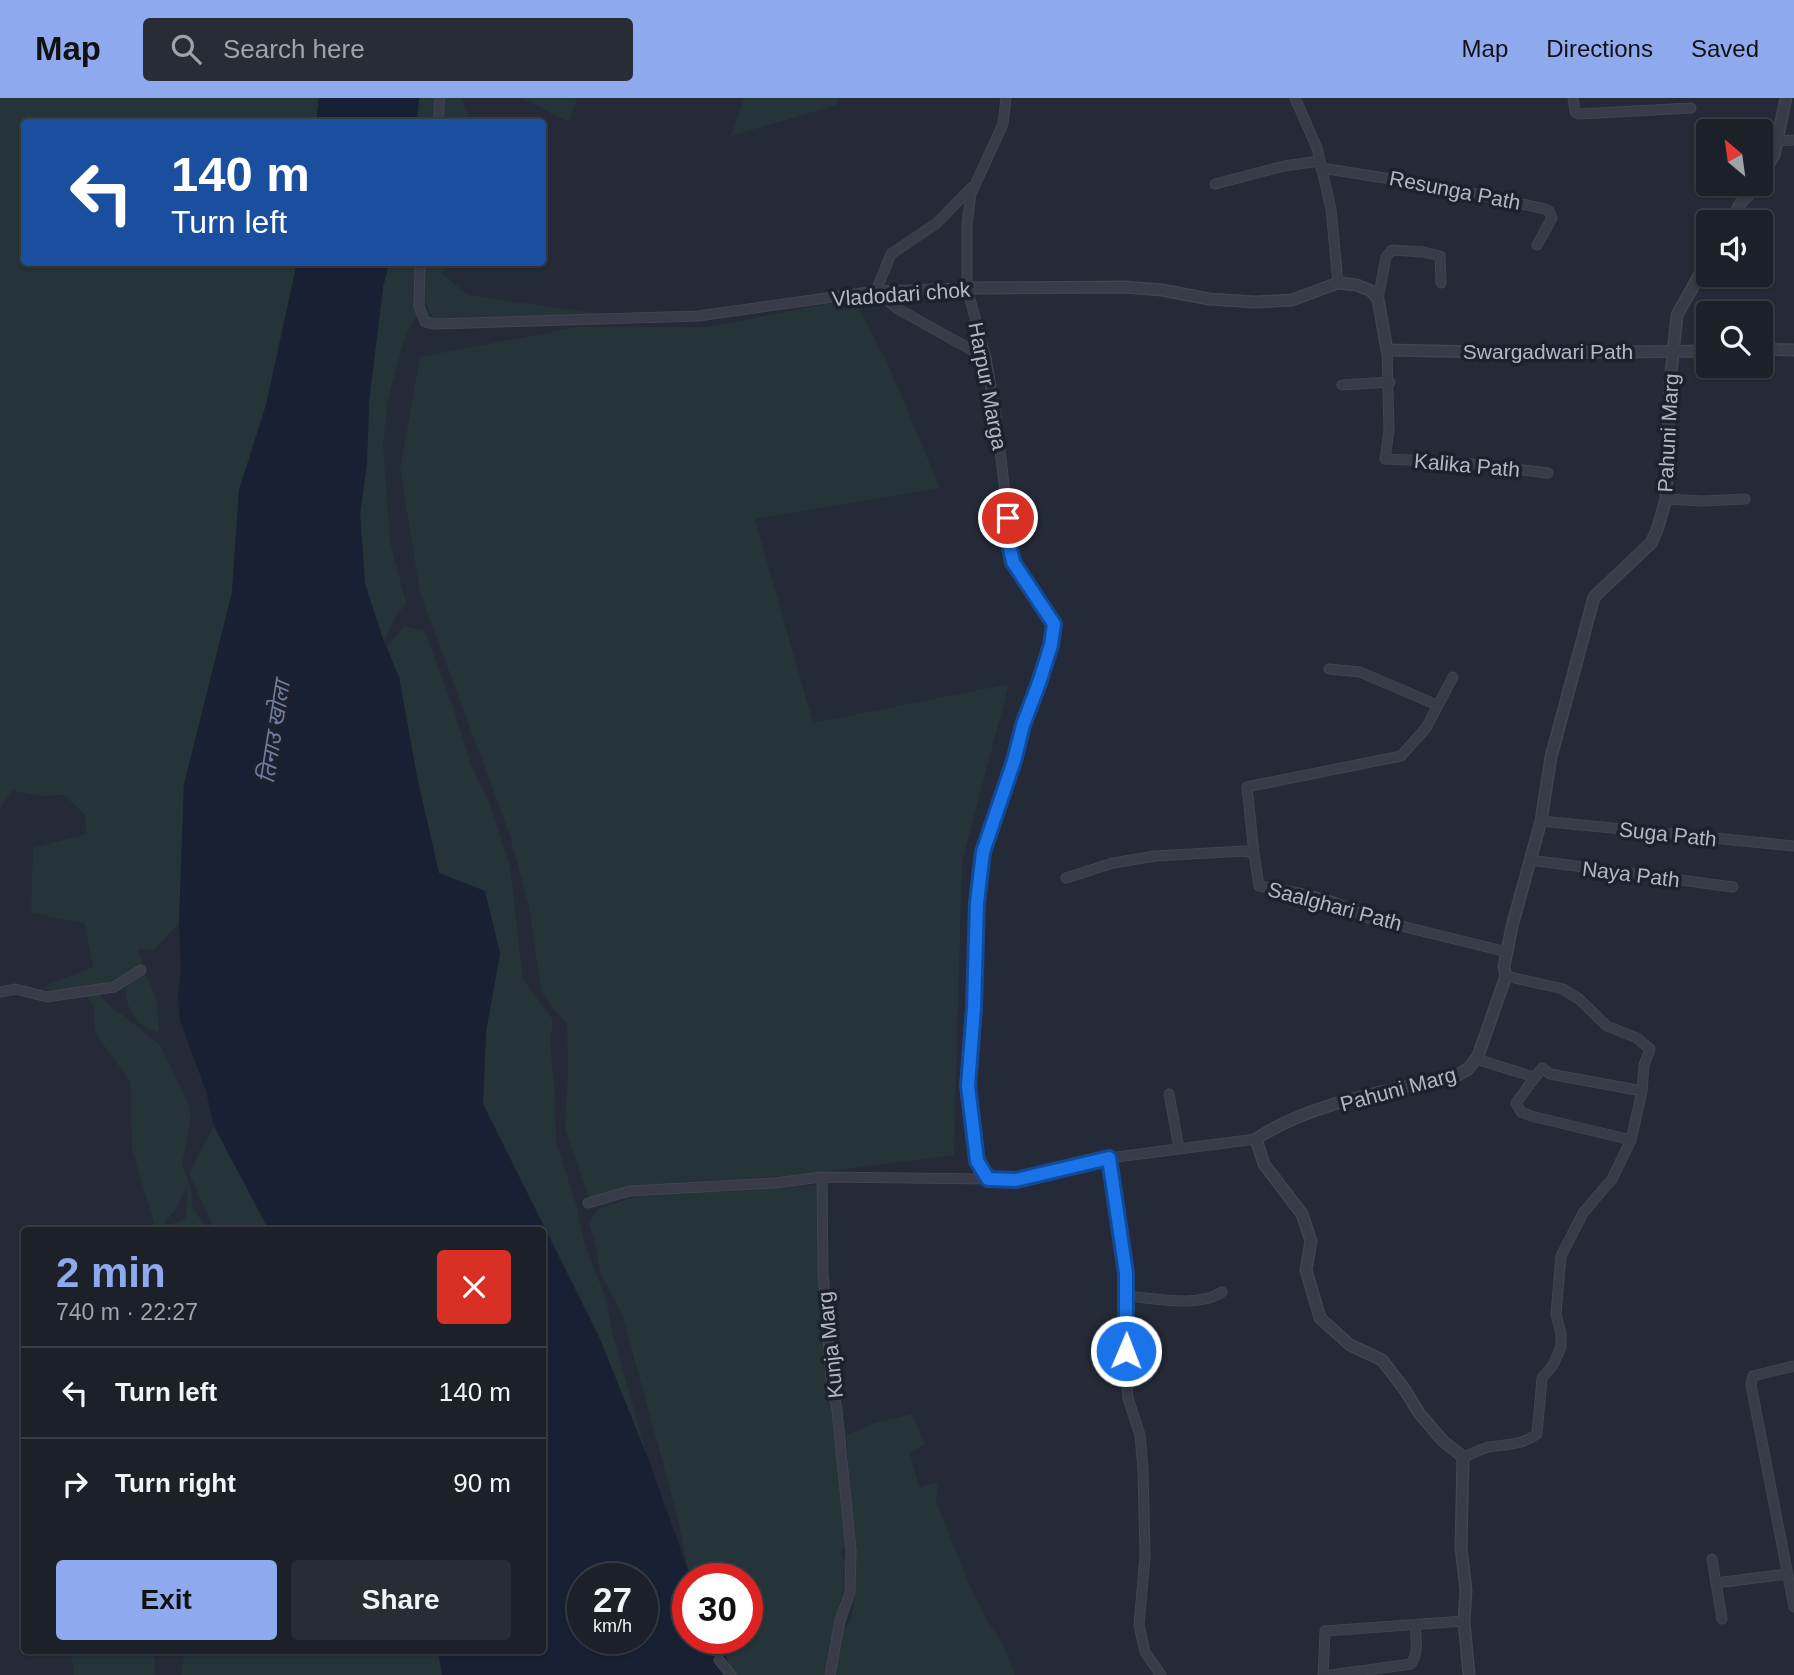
<!DOCTYPE html>
<meta charset="utf-8">
<style>
body{margin:0;font-family:Helvetica,"Noto Sans Devanagari",sans-serif;background:#282d35;color:#f1f3f6;height:100vh;display:flex;flex-direction:column;font-size:26px;white-space:nowrap}
*{box-sizing:border-box;margin:0}
p{font-size:23px;color:#a0a3a8}
.icon{flex:none;width:38px;height:38px;fill:none;stroke:currentColor;stroke-width:2;stroke-linecap:round;stroke-linejoin:round}
.map{position:relative;flex:1;overflow:hidden}
.drawer{position:absolute;left:21px;top:1129px;width:525px;height:427px;display:flex;flex-direction:column;background:#1b2029;border-radius:7px;box-shadow:0 2px 5px #0004,0 0 0 2px #393e46}
.drawer>*{flex:none}
.top-card{position:absolute;left:21px;top:21px;width:525px;height:147px;border-radius:7px;box-shadow:0 2px 5px #0004,0 0 0 2px #393e46;background:#1a4fa0;color:#fff;overflow:hidden}
.needle{width:46px;rotate:331deg}
.tools{position:absolute;left:1696px;top:21px;display:grid;gap:14px}
.tools a{display:grid;place-items:center;width:77px;height:77px;border-radius:7px;background:#1b2029;box-shadow:0 2px 5px #0004,0 0 0 2px #393e46;font-size:35px}
.speed{position:absolute;left:567px;top:1465px;display:flex;gap:14px;font-size:35px;font-weight:700;text-align:center}
.speed>*{display:grid;place-content:center;width:91px;height:91px;border-radius:50%;background:#1b2029;box-shadow:0 2px 5px #0004,0 0 0 2px #393e46;line-height:1}
.speed small{font-size:18px;font-weight:400}
.speed .limit{border:10px solid #d22;background:#fff;color:#111}
.pin{position:absolute;display:grid;place-items:center;width:60px;height:60px;color:#fff;margin:-30px;border:4px solid #fff;border-radius:50%;box-shadow:0 2px 7px #0007}
.me{position:absolute;width:77px;margin:-38px;rotate:1deg;stroke-linejoin:round;filter:drop-shadow(0 0 5px #0008)}
.turn{display:flex;align-items:center;gap:24px;height:147px;padding:0 35px;font-size:32px}
.turn .icon{width:91px;height:91px;stroke-width:2.5}
.turn b{display:block;font-size:49px;line-height:60px}
.round{display:grid;place-items:center;flex:none;width:74px;height:74px;border-radius:7px;background:#282d35}
.headline{display:flex;align-items:center;justify-content:space-between;height:119px;padding:0 35px}
h1{font-size:42px;font-weight:700;line-height:52px;color:#8ea9ed}
.button{display:flex;gap:14px;margin-top:auto;padding:14px 35px}
.button a{flex:1;height:80px;border-radius:7px;background:#8ea9ed;color:#111;font-size:28px;font-weight:700;line-height:80px;text-align:center}
.button a+a{background:#282d35;color:#f1f3f6}
ul{padding:0;list-style:none}
li{display:flex;align-items:center;gap:21px;height:91px;padding:0 35px;border-top:2px solid #393e46}
li div{flex:1}
li b{display:block;font-size:26px}
li em{font-style:normal}
header{display:flex;align-items:center;gap:42px;box-sizing:border-box;height:98px;padding:0 35px;background:#8ea9ed;color:#111}
header strong{font-size:33px}
nav{display:flex;gap:38px;margin-inline-start:auto;font-size:24px}
.search{width:490px;height:63px;background:#282d35;display:flex;align-items:center;gap:18px;box-sizing:border-box;padding:0 24px;border-radius:7px;color:#a0a3a8;font-size:26px}
.map>svg:first-child{display:block}
</style>
<header>
<strong>Map</strong>
<div class="search"><svg class="icon" aria-label="search" viewBox="0 0 24 24"><circle cx="10" cy="10" r="6"/><path d="M15 15l6 6"/></svg>Search here</div>
<nav><a>Map</a><a>Directions</a><a>Saved</a></nav>
</header>
<div class="map">
<svg width="1794" height="1577" viewBox="0 0 1794 1577">
<rect width="100%" height="100%" fill="#242a37"/>
<!-- green -->
<g fill="#253438">
<path d="M 0,0 L 319,0 L 316,24 L 24,24 L 24,164 L 297,165 L 266,307 L 239,392 L 232,494 L 184,686 L 179,825 L 154,852 L 138,851 L 143,866 C 107,889 89,890 48,895 L 46,887 L 93,869 L 84,825 L 31,815 L 33,750 L 87,736 L 85,717 L 64,697 L 38,698 L 12,692 L 0,711 Z"/>
<polygon points="419,0 435,0 432,24 417,24"/>
<polygon points="445,0 461,0 472,24 444,24"/>
<polygon points="522,0 577,0 569,24"/>
<polygon points="744,0 839,0 837,7 731,38"/>
<polygon points="389,165 414,165 416,218 406,236 388,301 383,345 390,444 406,505 393,523 384,544 365,486 360,416 367,364 369,304 383,189"/>
<polygon points="423,165 454,165 442,176 468,197 609,217 537,217 435,222 426,207"/>
<polygon points="854,201 888,266 940,390 755,421 813,625 1009,586 962,764 954,1057 798,1077 634,1088 590,1101 565,1032 568,973 567,925 555,913 541,892 529,809 509,735 420,495 400,370 420,259 577,229 707,229"/>
<polygon points="404,528 425,533 455,615 471,667 489,703 510,769 523,881 553,922 550,944 555,996 556,1043 577,1110 585,1146 606,1201 613,1238 648,1360 599,1239 483,1006 486,933 500,855 485,793 439,776 417,679 399,579 387,549"/>
<path d="M 146,876 L 157,903 L 159,934 C 131,933 108,879 146,876 Z"/>
<polygon points="99,896 112,910 123,917 160,947 188,1004 191,1022 182,1065 190,1088 193,1111 208,1132 161,1132 186,1120 187,1089 176,1111 158,1132 156,1132 132,1051 130,983 95,935 94,909 86,897"/>
<polygon points="214,1028 269,1132 215,1132 189,1075"/>
<polygon points="826,1086 820,1171 847,1450 842,1449 841,1457 848,1468 824,1577 736,1577 725,1566 715,1540 747,1540 747,1480 691,1480 687,1468 678,1421 622,1216 601,1177 597,1153 589,1125 598,1111 631,1100 697,1093"/>
<polygon points="912,1316 925,1346 910,1355 919,1389 938,1384 936,1403 969,1486 988,1524 1002,1544 1015,1577 835,1577 844,1533 852,1520 856,1463 846,1337 875,1325"/>
<polygon points="71,1552 154,1552 155,1577 74,1577"/>
<polygon points="185,1552 438,1552 442,1577 181,1577"/>
</g>
<!-- water -->
<g fill="#182134" fill-rule="evenodd">
<polygon points="319,0 419,0 417,24 316,24"/>
<path d="M 297,165 L 389,165 L 383,189 L 369,304 L 367,364 L 360,416 L 365,486 L 384,544 L 399,579 L 417,679 L 439,775 L 485,793 L 500,856 L 486,933 L 483,1006 L 599,1239 L 648,1360 L 691,1480 L 688,1480 L 688,1540 L 719,1540 L 725,1553 L 731,1577 L 442,1577 L 438,1552 L 542,1552 L 542,1132 L 269,1132 L 214,1028 L 206,993 L 180,923 L 178,895 L 181,872 L 179,825 L 184,686 L 232,494 L 239,392 L 266,307 ZM 583,1480 L 642,1480 L 642,1540 L 583,1540 Z"/>
</g>
<g fill="none" stroke-linecap="round" stroke-linejoin="round">
<!-- minor casing -->
<g stroke="#404551" stroke-width="11">
<g id="minor">
<polyline points="1006,0 1003,26 971,96 967,126 967,190 986,260 996,318 1008,420 1009,446 1019,475 1054,526 1051,547 1039,585 1023,627 1015,663 983,754 977,805 973,910 968,988 977,1063 988,1081 1015,1081 1109,1060 1126,1175 1126,1271 1128,1300 1140,1337 1143,1372 1145,1458 1139,1527 1145,1554 1161,1577"/>
<polyline points="1295,0 1317,50 1331,111 1338,185"/>
<polyline points="1573,0 1575,14 1579,16 1691,10"/>
<polyline points="438,24 440,0"/>
<polyline points="1777,43 1794,42"/>
<polyline points="1321,70 1448,90 1545,111 1549,113 1552,120 1537,147"/>
<polyline points="1215,86 1284,68 1319,63"/>
<polyline points="972,89 937,125 891,156 876,193 898,211 986,260"/>
<polyline points="420,164 419,209 425,224 436,226 698,218 876,193 967,190"/>
<polyline points="1378,201 1386,159 1392,152 1423,154 1440,158 1441,185"/>
<polyline points="1387,252 1389,333 1385,361 1455,364 1548,375"/>
<polyline points="1342,287 1390,284"/>
<polyline points="1666,401 1702,403 1745,401"/>
<polyline points="1329,571 1360,574 1437,607"/>
<polyline points="1541,723 1794,748"/>
<polyline points="1254,755 1247,689 1401,658 1426,630 1453,579"/>
<polyline points="1530,762 1733,789"/>
<path d="M 1066,780 L 1113,765 L 1155,758 L 1244,753 L 1254,755 L 1259,788 C 1294,794 1335,799 1365,819 L 1507,854"/>
<polyline points="0,894 16,891 47,899 67,896 114,889 141,872"/>
<polyline points="1476,961 1534,979"/>
<polyline points="1169,996 1179,1050"/>
<polyline points="1631,1042 1531,1018 1521,1014 1516,1005 1542,970 1550,976 1642,993"/>
<polyline points="1109,1060 1256,1041"/>
<polyline points="822,1079 823,1175 831,1279 837,1312 851,1452 850,1494 840,1523 830,1577"/>
<polyline points="588,1105 630,1093 774,1085 822,1079 988,1081"/>
<path d="M 1126,1198 C 1154,1200 1199,1210 1222,1194"/>
<polyline points="1794,1268 1753,1278 1751,1287 1794,1509"/>
<path d="M 1463,1359 C 1472,1356 1481,1351 1489,1349 C 1507,1346 1523,1347 1537,1336 L 1542,1280 L 1553,1267 L 1561,1249 L 1561,1236 L 1556,1216 L 1561,1158 L 1583,1115 L 1612,1081 L 1631,1042 L 1642,993 L 1644,967 L 1650,951 L 1637,940 L 1607,928 L 1579,901 L 1563,891 L 1506,878"/>
<polyline points="1712,1461 1722,1521"/>
<polyline points="1716,1485 1787,1476"/>
<polyline points="719,1562 731,1577"/>
<polyline points="1323,1577 1325,1533 1464,1523"/>
<path d="M 1331,1577 L 1411,1566 C 1419,1555 1416,1540 1415,1527"/>
</g>
</g>
<!-- tertiary casing -->
<g stroke="#404551" stroke-width="13">
<g id="tertiary">
<polyline points="1760,82 1774,57 1786,0"/>
<polyline points="1730,124 1742,103 1759,86"/>
<polyline points="967,190 1124,189 1162,192 1209,201 1254,204 1292,202 1338,185 1357,187 1371,193 1378,201 1387,252 1537,255 1708,253"/>
<polyline points="1760,251 1794,252"/>
<path d="M 1469,1577 L 1464,1523 L 1466,1492 L 1461,1450 L 1463,1359 L 1443,1343 L 1419,1315 L 1405,1292 L 1382,1262 L 1350,1247 L 1320,1220 L 1306,1172 L 1311,1143 L 1302,1116 L 1264,1066 L 1256,1041 C 1313,1003 1389,993 1454,979 L 1468,971 L 1478,958 L 1506,878 L 1504,869 L 1512,828 L 1541,723 L 1551,659 L 1594,499 L 1651,445 L 1657,432 L 1666,401 L 1670,286 L 1677,217 L 1708,162"/>
</g>
</g>
<!-- minor -->
<use href="#minor" stroke="#373c48" stroke-width="9"/>
<!-- tertiary -->
<use href="#tertiary" stroke="#373c48" stroke-width="10"/>
</g>
<g fill="none" stroke-linecap="round" stroke-linejoin="round">
<!-- route casing -->
<g stroke="#114b97" stroke-width="18">
<polyline id="route" points="1008,420 1009,446 1013,464 1054,526 1051,547 1039,585 1023,627 1014,663 983,754 977,805 974,910 968,988 977,1063 988,1081 1016,1082 1109,1060 1126,1175 1126,1253"/>
</g>
<!-- route -->
<use href="#route" stroke="#1a73e8" stroke-width="12"/>
</g>
<g text-anchor="middle" dominant-baseline="central" stroke-width="7" stroke-linejoin="round" paint-order="stroke">
<!-- street labels -->
<g font-size="21" fill="#b2b7c4" stroke="#1c212d">
<text transform="translate(1455 92) rotate(11)">Resunga Path</text>
<text transform="translate(901 196) rotate(-4)">Vladodari chok</text>
<text x="1548" y="253">Swargadwari Path</text>
<text transform="translate(988 288) rotate(79)">Harpur Marga</text>
<text transform="translate(1668 335) rotate(-87)">Pahuni Marg</text>
<text transform="translate(1467 367) rotate(5)">Kalika Path</text>
<text transform="translate(1668 736) rotate(6)">Suga Path</text>
<text transform="translate(1631 776) rotate(7)">Naya Path</text>
<text transform="translate(1335 808) rotate(15)">Saalghari Path</text>
<text transform="translate(1398 991) rotate(-15)">Pahuni Marg</text>
<text transform="translate(830 1247) rotate(-96)">Kunja Marg</text>
</g>
<!-- water labels -->
<g font-size="23" font-style="italic" fill="#6e7ea0" stroke="#1c212d">
<text transform="translate(274 634) rotate(-81)">तिनाउ खोला</text>
</g>
</g>
</svg>
<div class="tools">
<a><svg class="needle" viewBox="-14 -14 28 28"><path d="M0-13l5 13h-10z" fill="#e53935"/><path d="M0 13l5-13h-10z" fill="#a0a3a8"/></svg></a>
<a><svg class="icon" aria-label="sound" viewBox="0 0 24 24"><path d="M4 9h4l5-4v14l-5-4H4zM17 9q2 3 0 6"/></svg></a>
<a><svg class="icon" aria-label="search" viewBox="0 0 24 24"><circle cx="10" cy="10" r="6"/><path d="M15 15l6 6"/></svg></a>
</div>
<div class="speed"><div>27<small>km/h</small></div><div class="limit">30</div></div>
<div class="pin" style="left:1008px;top:420px;background:#d93025"><svg class="icon" aria-label="arrive" viewBox="0 0 24 24"><path d="M6 21V4h12l-3 4 3 4H6"/></svg></div>
<svg class="me" style="left:1126px;top:1253px" viewBox="-20 -20 40 40"><circle r="17" fill="#1a73e8" stroke="#fff" stroke-width="3"/><path d="M0-11L8 9 0 5-8 9z" fill="#fff"/></svg>
<div class="top-card">
<div class="turn"><svg class="icon" aria-label="left" viewBox="0 0 24 24"><path d="M17 20v-9H6M10 6l-5 5 5 5"/></svg><div><b>140 m</b>Turn left</div></div>
</div>
<section class="drawer">
<div class="headline"><div><h1>2 min</h1><p>740 m · 22:27</p></div><a class="round" style="background:#d93025;color:#fff"><svg class="icon" aria-label="close" viewBox="0 0 24 24"><path d="M6 6l12 12M18 6L6 18"/></svg></a></div>
<ul>
<li><svg class="icon" aria-label="left" viewBox="0 0 24 24"><path d="M17 20v-9H6M10 6l-5 5 5 5"/></svg><div><b>Turn left</b></div><em>140 m</em></li>
<li><svg class="icon" aria-label="right" viewBox="0 0 24 24"><path d="M7 20v-9h11M14 6l5 5-5 5"/></svg><div><b>Turn right</b></div><em>90 m</em></li>
</ul>
<div class="button"><a>Exit</a><a>Share</a></div>
</section>
</div>
